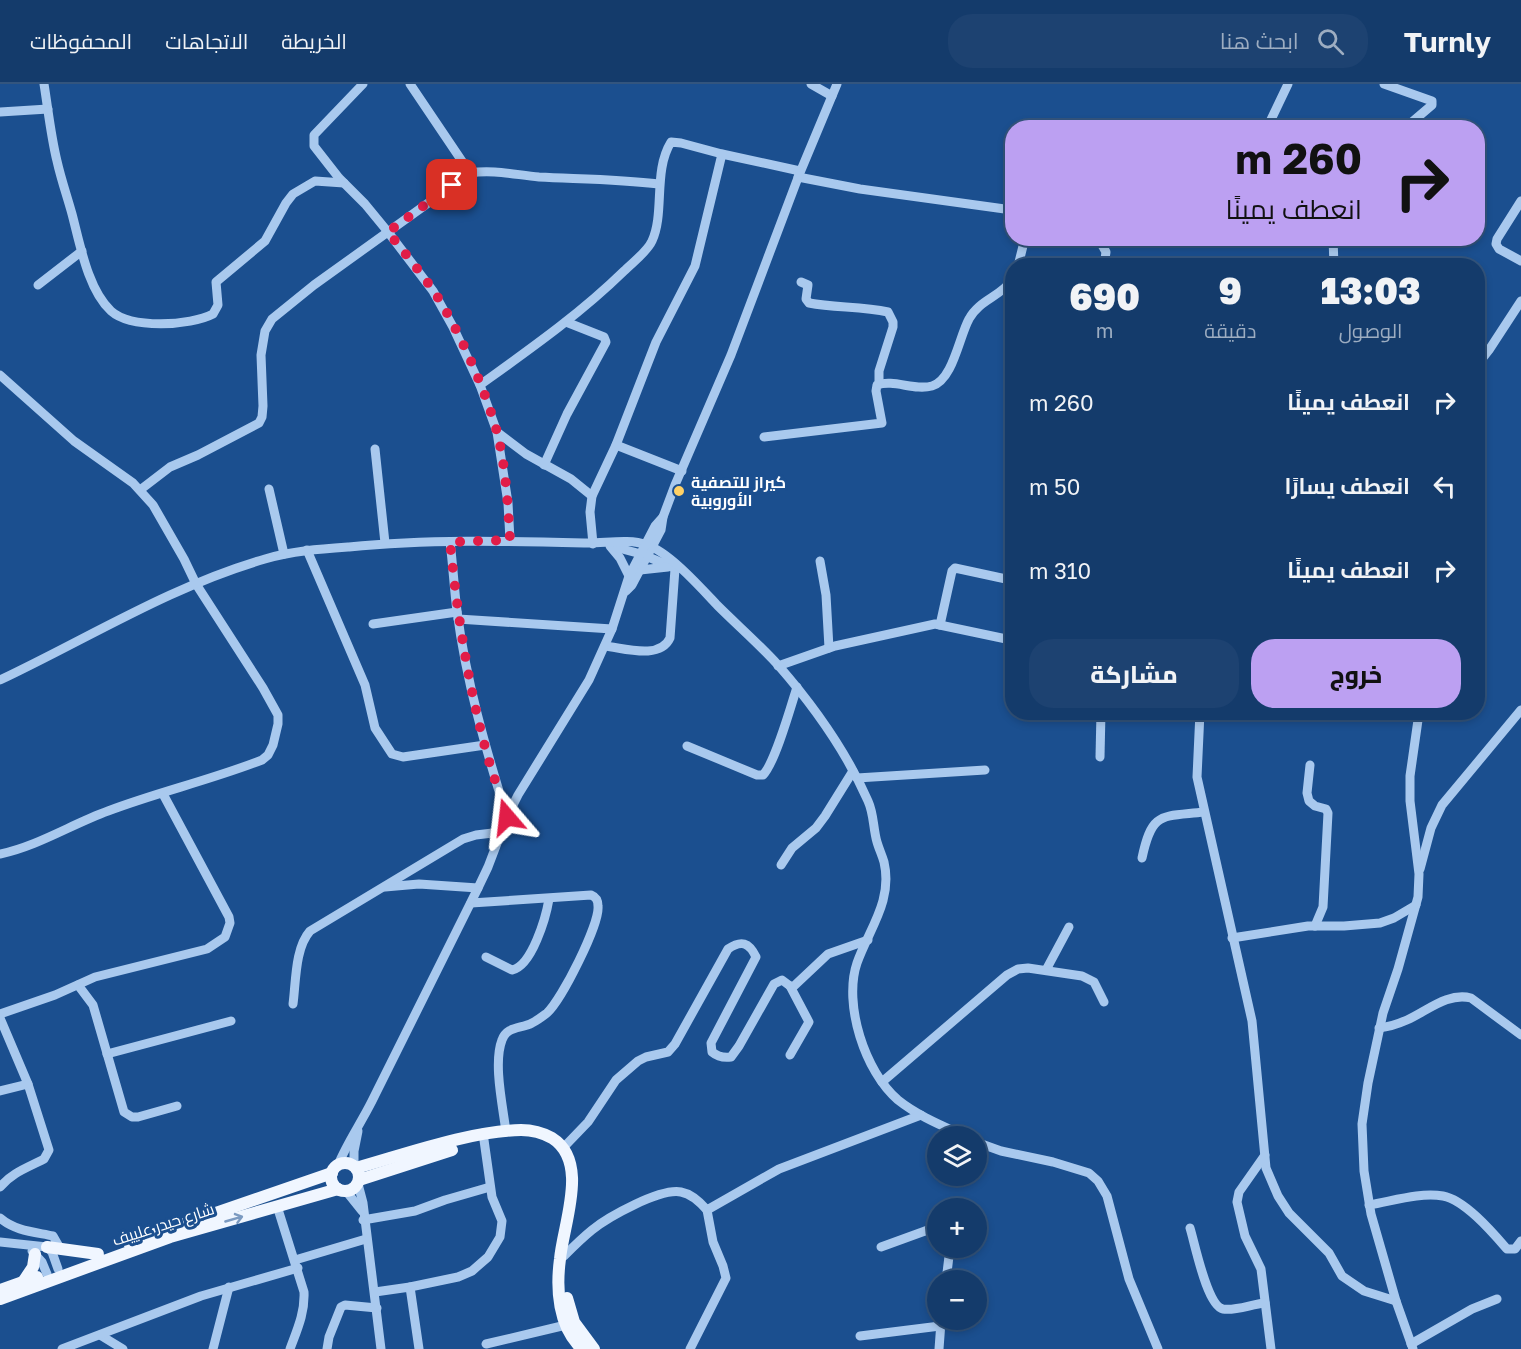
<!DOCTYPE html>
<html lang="ar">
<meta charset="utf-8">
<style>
body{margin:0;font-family:"Golos Text",Cairo,sans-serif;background:#1d4271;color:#f1f3f6;direction:rtl;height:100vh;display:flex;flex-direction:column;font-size:22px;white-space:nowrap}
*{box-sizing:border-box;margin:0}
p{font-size:20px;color:#9dadc1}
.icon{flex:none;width:33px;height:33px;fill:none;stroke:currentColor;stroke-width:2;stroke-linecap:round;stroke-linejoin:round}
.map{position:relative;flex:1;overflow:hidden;direction:ltr}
.panel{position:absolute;left:1005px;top:174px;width:480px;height:462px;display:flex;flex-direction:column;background:#143b6b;border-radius:24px;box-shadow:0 3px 9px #0003,0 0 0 2px #33557e;direction:rtl}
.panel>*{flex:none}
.banner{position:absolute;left:1005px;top:36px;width:480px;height:126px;border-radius:24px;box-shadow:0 3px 9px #0003,0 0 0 2px #33557e;direction:rtl;background:#bca0f2;color:#111;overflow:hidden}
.buttons{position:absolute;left:927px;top:1042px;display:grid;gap:12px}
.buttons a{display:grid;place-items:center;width:60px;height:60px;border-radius:50%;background:#143b6b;box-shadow:0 3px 9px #0003,0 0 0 2px #33557e;font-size:30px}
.pin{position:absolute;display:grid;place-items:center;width:51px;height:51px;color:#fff;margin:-26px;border-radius:12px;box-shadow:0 3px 9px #0006}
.me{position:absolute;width:66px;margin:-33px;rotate:343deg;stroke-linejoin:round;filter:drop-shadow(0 0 4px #0008)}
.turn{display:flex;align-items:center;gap:21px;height:126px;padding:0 24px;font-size:27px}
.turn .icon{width:78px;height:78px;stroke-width:2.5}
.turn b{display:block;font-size:42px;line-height:51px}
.eta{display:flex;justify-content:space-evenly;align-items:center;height:102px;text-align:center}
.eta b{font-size:36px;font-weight:800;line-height:42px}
.action{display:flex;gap:12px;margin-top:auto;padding:12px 24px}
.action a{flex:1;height:69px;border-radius:24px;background:#bca0f2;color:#111;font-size:24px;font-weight:800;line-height:69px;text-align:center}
.action a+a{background:#1d4271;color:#f1f3f6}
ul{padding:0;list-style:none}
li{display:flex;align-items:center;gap:18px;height:84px;padding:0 24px}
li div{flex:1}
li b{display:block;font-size:22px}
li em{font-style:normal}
header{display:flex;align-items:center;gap:36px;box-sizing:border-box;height:84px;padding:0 30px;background:#143b6b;border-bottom:2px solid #33557e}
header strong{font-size:28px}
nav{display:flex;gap:33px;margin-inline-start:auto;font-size:21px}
.search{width:420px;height:54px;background:#1d4271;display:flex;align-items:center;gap:15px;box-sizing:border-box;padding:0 21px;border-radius:24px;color:#9dadc1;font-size:22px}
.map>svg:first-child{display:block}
</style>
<header>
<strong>Turnly</strong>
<div class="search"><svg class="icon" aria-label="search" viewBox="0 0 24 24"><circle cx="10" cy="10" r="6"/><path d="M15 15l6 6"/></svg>ابحث هنا</div>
<nav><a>الخريطة</a><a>الاتجاهات</a><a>المحفوظات</a></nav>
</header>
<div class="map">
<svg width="1521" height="1265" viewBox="0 0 1521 1265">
<rect width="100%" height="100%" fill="#1b4f8f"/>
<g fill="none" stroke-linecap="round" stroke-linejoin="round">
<!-- minor -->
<g stroke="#a9c9ee" stroke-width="9">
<path d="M 44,0 C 48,25 51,53 57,77 C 61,95 67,112 72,130 C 80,160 88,206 111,227 C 131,245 190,242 213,230 L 218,221 L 216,198 L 265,157 L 286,119 L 293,110 L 315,97 L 344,99"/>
<polyline points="363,0 314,51 314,62 339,94 365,120 388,148 433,207 453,243 480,301 497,348 508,419 510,456"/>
<polyline points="410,0 470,89"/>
<polyline points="811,0 832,12"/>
<polyline points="1384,0 1432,17 1432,21 1405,44"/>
<polyline points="0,28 48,25"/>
<polyline points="1267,44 1288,0"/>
<polyline points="798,93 860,105 1012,126"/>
<polyline points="1521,117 1497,155 1496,160 1499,165 1521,177"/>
<polyline points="1098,154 1106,168 1104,182"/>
<polyline points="1333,154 1334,182"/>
<polyline points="1018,182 1025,154"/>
<path d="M 801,198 L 808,201 L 806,215 L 809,219 C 835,224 862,222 888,228 L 893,238 L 893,243 L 879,287 L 879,299"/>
<polyline points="38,201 82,167"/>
<polyline points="1478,280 1489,266 1521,217"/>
<path d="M 0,291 L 74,357 L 133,399 L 153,421 L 184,475 L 196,500 L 263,604 L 278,631 L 278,640 L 273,661 L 268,671 L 262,676 C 211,696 158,708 108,727 C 72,740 38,762 0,770"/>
<path d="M 480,301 C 530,265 580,230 624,187 C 633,178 647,168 652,157 C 665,129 653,87 671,58 L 681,59 L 722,70 L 800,87"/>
<polyline points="497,348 526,370 571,395 592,412"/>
<path d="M 764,353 L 882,339 L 876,307 L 877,301 C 894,295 914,307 932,302 C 953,296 959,253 969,235 C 979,216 1000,213 1012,196"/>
<polyline points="616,361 682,387"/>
<polyline points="375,365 385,459"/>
<polyline points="544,381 567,330 606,258 604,253 566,238"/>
<polyline points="269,405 284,470"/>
<path d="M 140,406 L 170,383 L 198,371 L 259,339 L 262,333 L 263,322 L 261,271 L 265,247 L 272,235 L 314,201 L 470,89 C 493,85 516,91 539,93 C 579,95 619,95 659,100"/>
<path d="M 450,458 C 453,481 454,504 457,527 C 466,597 486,666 507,733"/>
<polyline points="593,460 590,428 592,412 616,361 656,258 695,182 722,70"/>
<polyline points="610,462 620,474 629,492"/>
<polyline points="611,462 641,470 677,485"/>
<polyline points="307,466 365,601 375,644 392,670 403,673 485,661"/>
<polyline points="820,477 826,511 829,564"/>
<polyline points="640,486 668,483"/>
<polyline points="626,507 632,501 661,446 663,433 675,401 731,271 799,91 837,0"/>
<polyline points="458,535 612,545"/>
<polyline points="373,540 457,528"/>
<polyline points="940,541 952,487 955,484 1006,495 1012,494"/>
<path d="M 605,562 C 624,564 660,576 670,554 L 675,485"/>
<polyline points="778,582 835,562 935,540 1011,556"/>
<path d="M 0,596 C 87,555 171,502 265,475 C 292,467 321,465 349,463 C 427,455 506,457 584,459 C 603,460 628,454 647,461 C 669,468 701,504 717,521 C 737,541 759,560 778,581 C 813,621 846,667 868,717 C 874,730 873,744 877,758 C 879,765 882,771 884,778 C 893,817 869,845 857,879 C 843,920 865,988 898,1016 C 918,1032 943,1042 967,1053"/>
<polyline points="1200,628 1197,693 1252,937 1266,1084 1278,1112 1289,1129 1329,1169 1342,1192 1364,1207 1396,1217"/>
<path d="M 687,662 L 757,691 L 763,691 C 775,679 791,622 797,603"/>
<polyline points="1100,673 1101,628"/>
<polyline points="1310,681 1307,709 1309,717 1315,722 1326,725 1328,729 1323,823 1315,842"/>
<polyline points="857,694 985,686"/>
<path d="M 1142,774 C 1152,727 1161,733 1204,728"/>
<polyline points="781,781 792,764 816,744 825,732 853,687"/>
<polyline points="1420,785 1431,744 1442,721 1521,626"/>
<polyline points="385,803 419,800 478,804"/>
<path d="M 471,819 L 591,811 C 596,813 598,816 598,822 C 600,840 562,915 547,929 C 543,932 538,936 532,939 C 521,945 507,942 502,956 C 493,979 503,1023 506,1048"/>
<polyline points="1232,854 1308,842 1344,842 1380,839 1394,834 1416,821"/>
<path d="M 486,873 L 512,886 C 532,882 546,833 549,815"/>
<polyline points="1046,886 1069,843"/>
<polyline points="78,901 93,921 124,1028 132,1033 138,1033 177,1022"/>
<polyline points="790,902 809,938 790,971"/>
<path d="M 293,920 C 296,897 295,864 310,847 L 463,755 L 476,751 L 501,748"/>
<polyline points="0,930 55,911 95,893 207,865 225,853 230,839 229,833 163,710"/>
<path d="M 0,934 L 28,1000 L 49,1066 L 44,1075 C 27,1084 13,1088 0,1103"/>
<path d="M 1379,944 C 1389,943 1398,940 1407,936 C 1427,927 1448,908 1471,914 L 1521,951"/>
<polyline points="107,970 231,937"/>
<polyline points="882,998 1007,891 1018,885 1028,884 1082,892 1094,898 1104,918"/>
<polyline points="0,1007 28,1000"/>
<polyline points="976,1058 1001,1067 1053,1078 1089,1089 1098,1097 1107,1112 1129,1195 1158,1265"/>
<path d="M 563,1064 L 588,1038 L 616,996 L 638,977 L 646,973 L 668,968 L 675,960 L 728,865 C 741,856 749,858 756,873 L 711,959 L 712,968 C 718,973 724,974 731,973 L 739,962 L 774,900 L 782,896 L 790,902 L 794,902 L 828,870 L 868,856"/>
<polyline points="1265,1071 1239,1108 1237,1118 1245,1152 1261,1185 1271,1265"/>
<path d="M 338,1081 C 347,1059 361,1039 372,1017 L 478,804 L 488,783 L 507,733 L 518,711 L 589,596 L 612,545 L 629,492 L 655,442 L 663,433"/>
<polyline points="354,1082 354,1067 358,1047"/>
<polyline points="358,1100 363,1119 381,1265"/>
<polyline points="346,1107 362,1127"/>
<path d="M 1369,1121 C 1393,1117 1420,1108 1443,1112 C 1465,1116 1493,1149 1507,1165 L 1515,1165 L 1521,1157"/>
<path d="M 277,1122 L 304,1208 C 305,1229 297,1246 290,1265"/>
<path d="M 0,1134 C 15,1147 34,1148 53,1152 L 61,1166"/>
<polyline points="363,1136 415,1127 445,1116 490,1103"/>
<path d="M 1190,1144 C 1195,1160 1207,1222 1223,1225 C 1236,1227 1252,1220 1265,1219"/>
<polyline points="0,1158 47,1163 52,1168 58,1185"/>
<polyline points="881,1163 925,1147 938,1144"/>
<polyline points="32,1167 42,1178 47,1190"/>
<path d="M 560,1172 L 564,1172 C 573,1163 582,1154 592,1146 C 608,1133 660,1104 681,1108 C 692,1110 700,1118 707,1126 L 779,1085 L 921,1031"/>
<polyline points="295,1176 366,1155"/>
<polyline points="946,1197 950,1164"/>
<polyline points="410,1203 458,1193 472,1187 488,1173 500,1153 502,1137 492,1113 483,1049"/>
<polyline points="375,1208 410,1203 419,1265"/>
<polyline points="100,1251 123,1265"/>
<polyline points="860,1252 940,1242"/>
<polyline points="486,1260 566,1241"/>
<polyline points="1411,1260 1472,1225 1497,1215"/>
<polyline points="62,1265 201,1212 298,1184"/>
<polyline points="213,1265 229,1203"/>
<polyline points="327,1265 329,1253 341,1223 345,1221 377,1224"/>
<polyline points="690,1265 726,1194 723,1182 713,1158 707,1126"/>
<polyline points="939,1265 941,1238"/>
<polyline points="1413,1265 1396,1217 1371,1130 1364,1087 1362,1040 1368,999 1383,929 1398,885 1418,813 1419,790 1410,717 1410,692 1418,636 1417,628"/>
</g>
<!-- major -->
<g stroke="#f0f6ff" stroke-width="12">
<circle cx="345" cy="1093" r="14"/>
<path d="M 356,1084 C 406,1070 470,1047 521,1046 C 532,1046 543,1049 552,1054 C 590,1078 563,1140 560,1175 C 556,1205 558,1242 582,1265"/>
<polyline points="359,1096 452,1066"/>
<polyline points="129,1159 332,1089"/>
<polyline points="47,1163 98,1170"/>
<polyline points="23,1198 33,1183 35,1170"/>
<polyline points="0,1206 37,1193"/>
<polyline points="567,1214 574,1238 594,1265"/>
<polyline points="0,1215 170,1153 338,1105"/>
</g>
</g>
<!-- one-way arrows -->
<defs><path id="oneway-shaft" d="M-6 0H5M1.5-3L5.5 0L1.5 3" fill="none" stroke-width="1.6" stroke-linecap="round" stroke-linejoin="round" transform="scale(1.5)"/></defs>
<use stroke="#7b9ac1" href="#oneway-shaft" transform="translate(234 1135) rotate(-16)"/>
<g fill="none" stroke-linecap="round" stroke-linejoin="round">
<!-- route -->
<path stroke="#e11d48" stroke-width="10" stroke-dasharray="0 18" d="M 452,101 L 388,148 C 403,167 419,186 433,206 C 458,243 487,309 498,352 C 506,386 508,422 510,456 L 450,458 C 457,527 467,595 485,663 C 491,686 500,710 507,733"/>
</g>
<!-- markers -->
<circle fill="#ffd166" stroke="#1b4f8f" stroke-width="2" cx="679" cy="407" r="6"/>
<g text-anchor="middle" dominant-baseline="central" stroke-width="6" stroke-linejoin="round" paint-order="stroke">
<!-- poi labels -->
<g font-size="16" font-weight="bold" fill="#fff" stroke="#1b4f8f" text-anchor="start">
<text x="691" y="398">كيراز للتصفية<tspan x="691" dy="18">الأوروبية</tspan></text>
</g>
<!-- street labels -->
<g font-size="16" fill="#fff" stroke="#1b4f8f">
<text transform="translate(163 1140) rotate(-18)">شارع حيدر علييف</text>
</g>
</g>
</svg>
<div class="buttons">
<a><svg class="icon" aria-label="layers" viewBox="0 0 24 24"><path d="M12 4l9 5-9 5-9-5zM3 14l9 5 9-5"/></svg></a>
<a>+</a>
<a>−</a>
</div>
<div class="pin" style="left:452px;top:101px;background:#d93025"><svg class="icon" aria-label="arrive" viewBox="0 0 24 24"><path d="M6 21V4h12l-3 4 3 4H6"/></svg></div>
<svg class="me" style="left:507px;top:733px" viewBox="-20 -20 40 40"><path d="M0-17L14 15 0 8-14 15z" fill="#e11d48" stroke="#fff" stroke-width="4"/></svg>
<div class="banner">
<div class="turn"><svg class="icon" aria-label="right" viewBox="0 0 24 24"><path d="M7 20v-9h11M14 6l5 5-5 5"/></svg><div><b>260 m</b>انعطف يمينًا</div></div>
</div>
<section class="panel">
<div class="eta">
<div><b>13:03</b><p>الوصول</p></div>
<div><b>9</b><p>دقيقة</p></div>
<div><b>690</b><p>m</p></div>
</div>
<ul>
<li><svg class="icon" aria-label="right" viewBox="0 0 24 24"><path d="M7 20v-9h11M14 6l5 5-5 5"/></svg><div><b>انعطف يمينًا</b></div><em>260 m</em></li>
<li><svg class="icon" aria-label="left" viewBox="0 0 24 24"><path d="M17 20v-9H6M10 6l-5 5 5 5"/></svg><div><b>انعطف يسارًا</b></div><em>50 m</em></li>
<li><svg class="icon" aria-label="right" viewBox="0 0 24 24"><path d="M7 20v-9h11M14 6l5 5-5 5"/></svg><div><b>انعطف يمينًا</b></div><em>310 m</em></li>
</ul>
<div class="action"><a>خروج</a><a>مشاركة</a></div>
</section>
</div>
